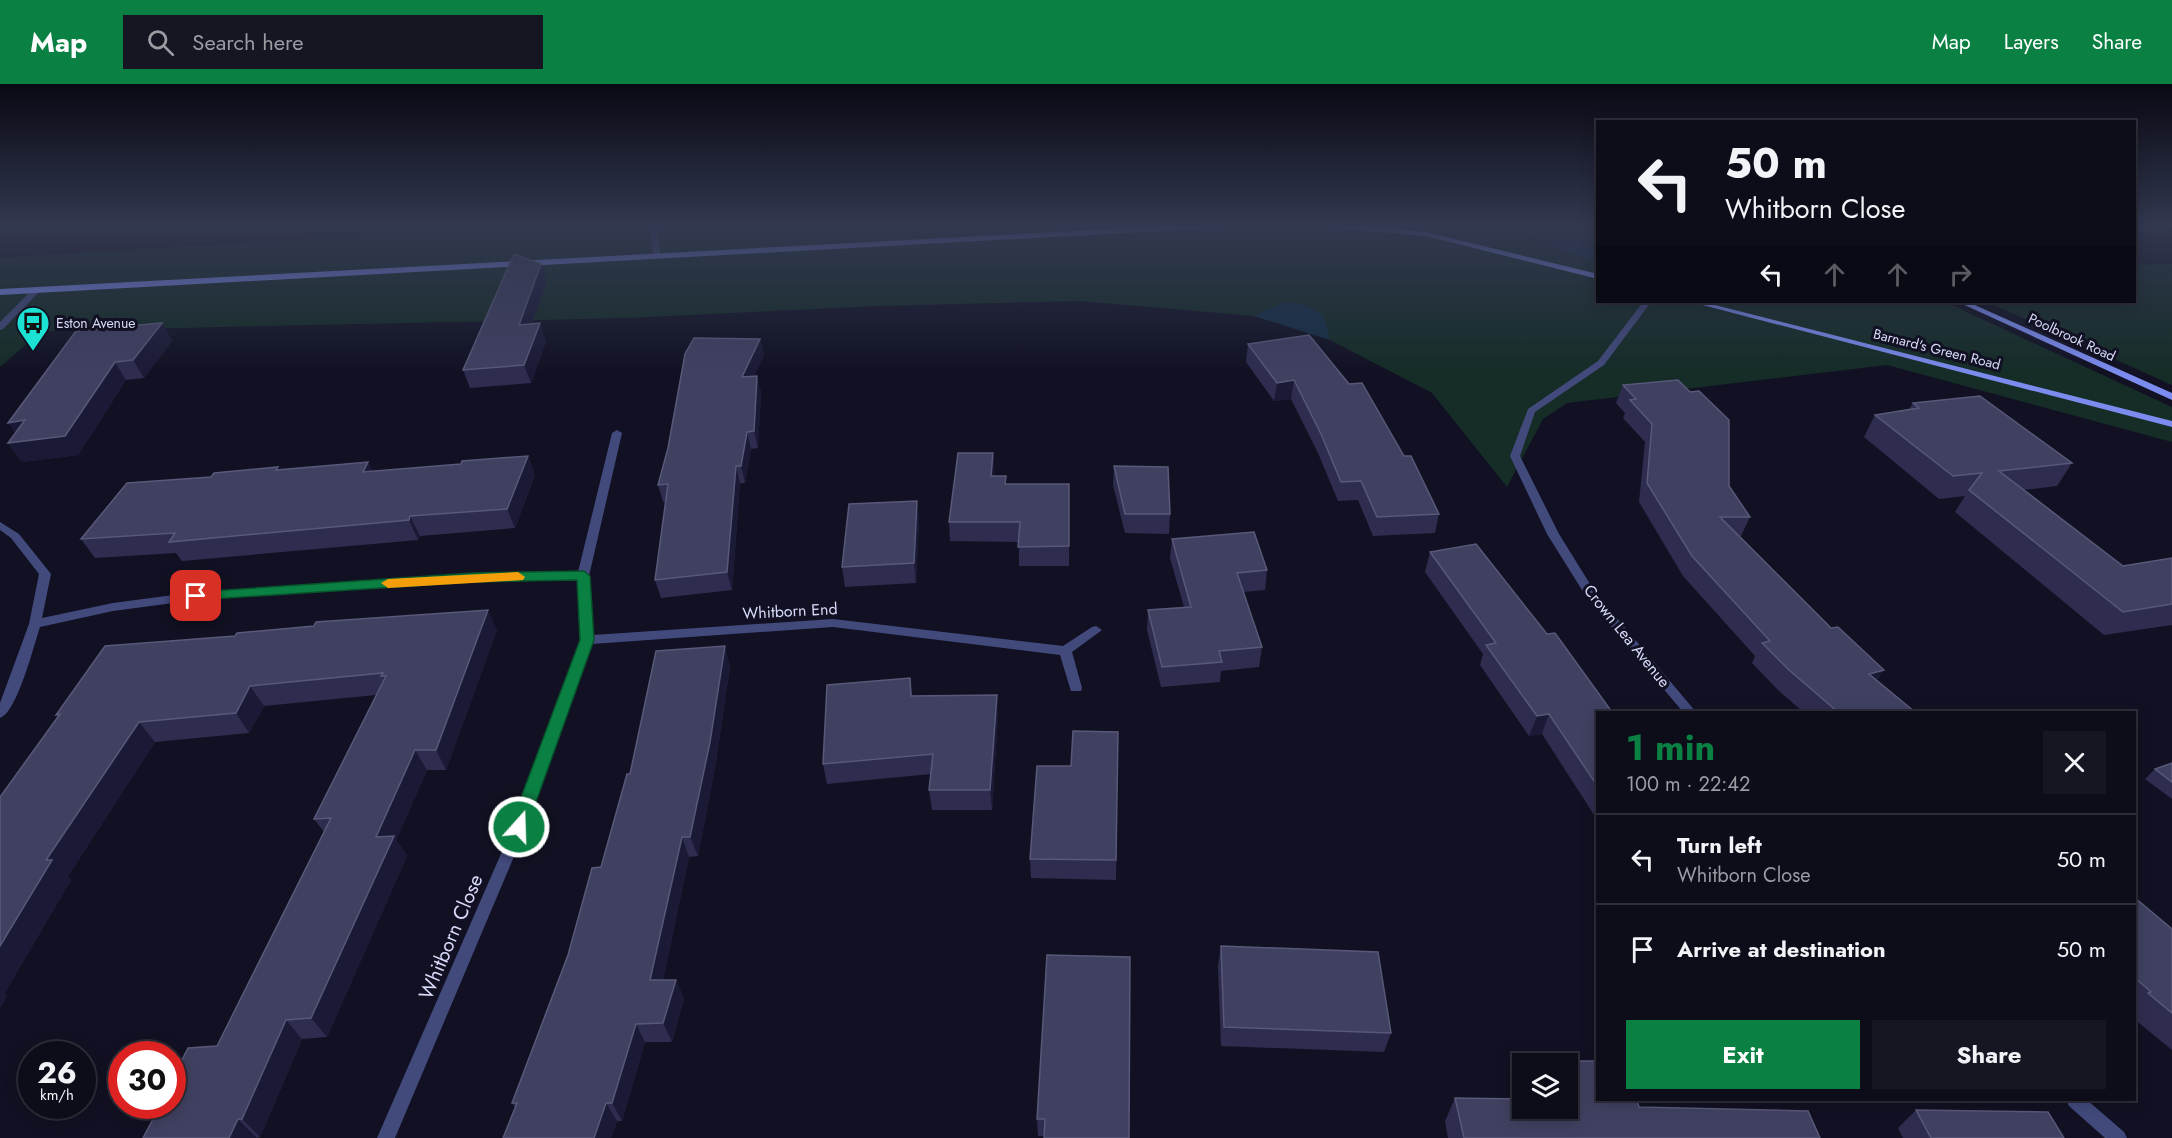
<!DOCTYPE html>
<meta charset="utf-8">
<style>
body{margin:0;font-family:Jost,sans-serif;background:#161623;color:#f1f3f6;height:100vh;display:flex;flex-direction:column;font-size:22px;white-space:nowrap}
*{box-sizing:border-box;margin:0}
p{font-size:20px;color:#9a9ca2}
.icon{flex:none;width:33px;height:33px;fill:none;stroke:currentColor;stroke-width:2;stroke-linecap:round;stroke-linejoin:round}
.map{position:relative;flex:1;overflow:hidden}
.panel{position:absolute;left:1596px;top:627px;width:540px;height:390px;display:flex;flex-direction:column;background:#0d0d1a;border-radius:0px;box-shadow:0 3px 15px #0003,0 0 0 2px #2d2d39}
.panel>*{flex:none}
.guide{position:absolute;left:1596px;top:36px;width:540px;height:183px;border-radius:0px;box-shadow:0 3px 15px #0003,0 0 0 2px #2d2d39;background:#0d0d1a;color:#f1f3f6;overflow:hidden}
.buttons{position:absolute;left:1512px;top:969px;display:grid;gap:12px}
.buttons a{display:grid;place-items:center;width:66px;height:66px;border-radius:0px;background:#0d0d1a;box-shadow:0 3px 15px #0003,0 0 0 2px #2d2d39;font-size:30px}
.speed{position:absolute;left:18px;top:957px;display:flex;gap:12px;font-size:30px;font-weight:700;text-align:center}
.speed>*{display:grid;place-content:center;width:78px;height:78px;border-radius:50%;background:#0d0d1a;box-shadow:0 3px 15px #0003,0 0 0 2px #2d2d39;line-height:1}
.speed small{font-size:15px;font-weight:400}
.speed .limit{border:9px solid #d22;background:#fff;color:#111}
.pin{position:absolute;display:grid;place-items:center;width:51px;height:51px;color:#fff;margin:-26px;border-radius:12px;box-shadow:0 3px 9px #0006}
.me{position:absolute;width:66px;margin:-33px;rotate:20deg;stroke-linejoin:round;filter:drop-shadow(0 0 4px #0008)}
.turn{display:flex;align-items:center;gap:21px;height:126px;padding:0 30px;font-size:27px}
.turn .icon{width:78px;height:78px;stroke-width:2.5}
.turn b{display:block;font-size:42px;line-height:51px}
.lanes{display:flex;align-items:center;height:57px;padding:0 30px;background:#0003;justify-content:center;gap:30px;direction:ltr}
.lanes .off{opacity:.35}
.round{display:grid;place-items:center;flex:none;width:63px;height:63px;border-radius:0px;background:#161623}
.head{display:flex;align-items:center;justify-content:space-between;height:102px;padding:0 30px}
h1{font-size:36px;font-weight:700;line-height:45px;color:#0b8043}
.button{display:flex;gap:12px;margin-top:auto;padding:12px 30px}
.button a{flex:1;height:69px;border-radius:0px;background:#0b8043;color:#fff;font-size:24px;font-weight:700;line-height:69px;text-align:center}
.button a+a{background:#161623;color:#f1f3f6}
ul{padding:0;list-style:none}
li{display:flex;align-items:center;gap:18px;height:90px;padding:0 30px;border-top:2px solid #2d2d39}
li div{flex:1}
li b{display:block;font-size:22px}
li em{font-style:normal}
header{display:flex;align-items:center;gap:36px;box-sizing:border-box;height:84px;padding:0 30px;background:#0b8043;color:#fff}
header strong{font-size:28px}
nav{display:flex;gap:33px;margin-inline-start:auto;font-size:21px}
.search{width:420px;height:54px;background:#161623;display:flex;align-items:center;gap:15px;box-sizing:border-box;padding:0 21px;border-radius:0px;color:#9a9ca2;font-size:22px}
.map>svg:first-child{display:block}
</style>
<header>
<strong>Map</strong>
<div class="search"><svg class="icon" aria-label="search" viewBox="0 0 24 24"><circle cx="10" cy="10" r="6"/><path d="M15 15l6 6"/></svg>Search here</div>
<nav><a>Map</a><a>Layers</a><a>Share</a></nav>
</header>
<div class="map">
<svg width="2172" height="1054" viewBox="0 0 2172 1054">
<rect width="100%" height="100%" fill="#111123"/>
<!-- green -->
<g fill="#152c27">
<polygon points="620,141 1597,141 1598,218 1945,218 2172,323 2172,358 1887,281 1567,319 1543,335 1507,403 1432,309 1330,256 1254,232 1080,217 878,222 629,234 42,247 0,283 0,174 378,151"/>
<polygon points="2172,180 2172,301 1987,218 2134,218 2135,181"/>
</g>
<!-- water -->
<g fill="#142e44">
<polygon points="1584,142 1597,142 1597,176 1545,162 1521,144"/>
<polygon points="1285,218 1306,221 1323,231 1330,256 1254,232"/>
</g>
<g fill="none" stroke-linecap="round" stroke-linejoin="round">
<!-- street -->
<g fill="#424a7c" fill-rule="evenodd">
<polygon points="650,141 658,141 660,173 653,171"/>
<polygon points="34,204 41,206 3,245 0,246 0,238"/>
<polygon points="1643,218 1651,218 1604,281 1535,328 1520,372 1559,450 1595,508 1696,628 1683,628 1587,514 1547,450 1510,372 1528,325 1598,277"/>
<path d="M 617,346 L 622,349 L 589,492 L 593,551 L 833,535 L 1063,562 L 1092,543 L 1096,542 L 1102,546 L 1072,568 L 1082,604 L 1081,607 L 1071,607 L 1070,604 L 1060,571 L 833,543 L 592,560 L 518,763 L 395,1054 L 377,1054 L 504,763 L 581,556 L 577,496 L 473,498 L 196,516 L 113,527 L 40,543 C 34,561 17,629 0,634 L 0,619 L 29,540 L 39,490 L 11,454 L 0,446 L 0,438 L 19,450 L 51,490 L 42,534 L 113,519 L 196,508 L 473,490 L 578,488 L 612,349 Z"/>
<polygon points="2066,1016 2087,1016 2124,1048 2127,1054 2105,1054 2069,1022"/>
</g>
<!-- secondary -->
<g fill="#7b8cee" fill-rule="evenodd">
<polygon points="1184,141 1235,141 1231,143 0,211 0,205"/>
<polygon points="1322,141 1354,141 1426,148 1598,190 1598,195 1426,152 1326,143"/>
<polygon points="1691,218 1703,218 2172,337 2172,343"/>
<polygon points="1958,218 1968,218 2172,309 2172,316"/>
</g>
</g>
<!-- wall -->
<g fill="#2e2d4f">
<polygon points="547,197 532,240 546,257 531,299 470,304 463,286"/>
<polygon points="162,239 172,257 144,294 126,296 78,371 22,378 8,359"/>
<polygon points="760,255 764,271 754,292 761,308 758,364 751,365 745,399 740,399 732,506 661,514 655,496 666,418 663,418 658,401 668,364"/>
<polygon points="1248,260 1404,372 1439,430 1435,449 1373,452 1358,416 1338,417 1318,369 1291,315 1274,317 1246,278"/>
<polygon points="1623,301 1729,402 1750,433 1741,452 1740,452 1877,597 1915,628 1803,628 1778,606 1752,579 1755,572 1683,492 1639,418 1645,358 1623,334 1625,329 1616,319"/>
<polygon points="1913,319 2072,379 2057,402 2023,406 2123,482 2172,474 2172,541 2104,551 1955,428 1965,412 1939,415 1864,353 1875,331 1909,325"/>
<polygon points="993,369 994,392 1006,392 1006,400 1069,400 1069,482 1019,482 1019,458 950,457 949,438"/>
<polygon points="528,372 535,391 515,444 420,452 418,456 182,477 176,469 95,474 81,455 211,393 368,378 372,387 461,380"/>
<polygon points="1114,382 1170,430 1169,450 1125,449 1113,401"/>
<polygon points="917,417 919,437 916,499 845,503 842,483"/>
<polygon points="1172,455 1267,486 1265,506 1243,508 1262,563 1259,583 1221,587 1220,598 1161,603 1147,546 1148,526 1184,523 1170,474"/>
<polygon points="1430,468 1598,628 1598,737 1542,650 1529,652 1480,581 1483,570 1425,488"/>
<polygon points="497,546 446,686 427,686 396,756 407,772 327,953 302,955 260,1053 256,1054 143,1054 217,962 324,748 314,735 376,611 264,622 249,649 155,658 68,792 71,796 4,910 7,912 0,924 58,633 56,631"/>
<polygon points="730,582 716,678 698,772 689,773 663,896 676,896 684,915 672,958 645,958 622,1037 617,1037 611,1054 503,1054 515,1023 512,1019 601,783 630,690"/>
<polygon points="913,612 998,631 992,726 932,726 929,706 931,690 827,700 823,680"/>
<polygon points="1118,648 1116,796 1031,794 1030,775 1071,682"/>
<polygon points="2172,679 2172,715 2145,695 2155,685"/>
<polygon points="2134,813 2172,845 2172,966 2134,935"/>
<polygon points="1221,862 1391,949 1384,968 1221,962 1218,881"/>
<polygon points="1047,871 1129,1054 1038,1052 1037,1035"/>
<polygon points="1559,977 1598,977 1598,1016 1637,1016 1639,1023 1808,1027 1820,1054 1448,1054 1445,1037 1455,1014 1522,1015 1522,1024 1568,1024 1568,980 1558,980"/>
<polygon points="1916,1026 2064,1054 1903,1054 1898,1044"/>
</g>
<!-- shaded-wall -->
<g fill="#1b1a36">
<polygon points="541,180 547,197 525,259 519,241"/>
<polygon points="162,239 172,257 144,294 133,276"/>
<polygon points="540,239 546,257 531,299 524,281"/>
<polygon points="760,255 764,271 746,309 742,293"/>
<polygon points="115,278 126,296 78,371 22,378 8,359"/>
<polygon points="757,292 761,308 758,364 754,347"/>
<polygon points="1294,296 1291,315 1274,317 1277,299"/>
<polygon points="25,336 21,357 8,339"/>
<polygon points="747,348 751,365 745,399 741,382"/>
<polygon points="993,369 994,388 992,411 991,392"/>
<polygon points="528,372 535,391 515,444 507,425"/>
<polygon points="368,378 377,397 363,388"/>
<polygon points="736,382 740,399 732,506 727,488"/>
<polygon points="917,417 919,437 916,499 914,479"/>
<polygon points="410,432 420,452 418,456 409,436"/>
<polygon points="488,526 497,546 446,686 436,666"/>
<polygon points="725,562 730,582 716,678 698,772 690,753"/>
<polygon points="1884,586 1871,606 1869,590"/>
<polygon points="910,594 913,614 911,612"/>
<polygon points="250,602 264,622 249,649 236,629"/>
<polygon points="997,611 998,631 992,726 990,706"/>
<polygon points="1549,630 1542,650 1529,652 1537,632"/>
<polygon points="139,638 155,658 68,792 71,796 4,910 7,912 0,924 0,862 46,776"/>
<polygon points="415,666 427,686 396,756 407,772 327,953 311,934 376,753"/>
<polygon points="682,753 689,773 659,915 650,896"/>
<polygon points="676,896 684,915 672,958 663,939"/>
<polygon points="286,936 302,955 260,1053 242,1035"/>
<polygon points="636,940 645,958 622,1037 612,1019"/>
<polygon points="606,1019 617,1037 611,1054 594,1054"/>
<polygon points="238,1035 256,1053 256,1054 229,1054"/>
</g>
<!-- building -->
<g fill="#404061" stroke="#585879" stroke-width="1.5">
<polygon points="514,170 541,180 519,241 540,239 524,281 463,286"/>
<polygon points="162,239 133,276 115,278 65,352 8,359 25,336 8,339 76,247"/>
<polygon points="1309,251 1349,300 1362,299 1404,372 1411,372 1439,430 1377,433 1361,397 1341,398 1321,350 1294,296 1277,299 1248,260"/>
<polygon points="694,254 760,255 742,293 757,292 754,347 747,348 741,382 736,382 727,488 655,496 668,400 658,401 668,364 685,270"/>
<polygon points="1678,296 1690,308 1699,307 1729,336 1729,402 1750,433 1720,433 1831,544 1838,543 1884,586 1869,590 1915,628 1838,628 1789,586 1762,559 1770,557 1692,472 1647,399 1652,340 1630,316 1636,315 1623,301"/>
<polygon points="1980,312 2072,379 1999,387 2123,482 2172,474 2172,520 2123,528 1969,406 1982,389 1953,392 1875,331 1919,324 1913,319"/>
<polygon points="958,369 993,369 991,392 1006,392 1005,400 1069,400 1069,462 1018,463 1020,438 949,438"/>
<polygon points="528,372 507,425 410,432 409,436 169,458 175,449 81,455 127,399 211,393 214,389 278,383 276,386 368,378 363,388 461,380 462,377"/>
<polygon points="1114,382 1168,383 1170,430 1125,430"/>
<polygon points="917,417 914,479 842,483 849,420"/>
<polygon points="1254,448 1267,486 1237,489 1262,563 1219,567 1222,578 1162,583 1148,526 1191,523 1172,455"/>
<polygon points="1476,460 1547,550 1555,549 1612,628 1598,628 1598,703 1549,630 1537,632 1486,561 1496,559 1430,468"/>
<polygon points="488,526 436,666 415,666 376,753 394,752 311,934 286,936 242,1035 238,1035 229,1054 143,1054 160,1022 172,1022 172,996 188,964 217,962 331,734 314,735 386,592 381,592 383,589 250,602 236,629 139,638 46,776 52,776 0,862 0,713 60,630 56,631 105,562 235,552 237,549 314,542 316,538"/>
<polygon points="725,562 710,658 690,753 682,753 650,896 676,896 663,939 636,940 612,1019 606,1019 594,1054 503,1054 517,1019 512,1019 568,871 592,784 601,783 627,690 630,690 656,567"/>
<polygon points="910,594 911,612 997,611 990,706 929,706 933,670 823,680 827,601"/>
<polygon points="1073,647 1118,648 1116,776 1030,775 1037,682 1071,682"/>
<polygon points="2172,679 2172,698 2155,685"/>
<polygon points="2134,813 2172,845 2172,929 2148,909 2151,908 2134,893"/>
<polygon points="1221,862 1378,868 1391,949 1224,943"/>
<polygon points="1047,871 1130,873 1129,1054 1044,1054 1045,1035 1037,1035"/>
<polygon points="1559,977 1598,977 1598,1016 1637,1016 1639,1023 1808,1027 1820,1054 1464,1054 1455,1014 1522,1015 1522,1024 1568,1024 1568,1016 1570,1016 1568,1006 1568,980 1560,980"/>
<polygon points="1916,1026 2048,1028 2064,1054 1931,1054"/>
</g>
<!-- sky -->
<linearGradient id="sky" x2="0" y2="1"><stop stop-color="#090913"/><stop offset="0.49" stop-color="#323850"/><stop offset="1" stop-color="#323850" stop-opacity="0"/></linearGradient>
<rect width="2172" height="289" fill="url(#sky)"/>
<!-- route -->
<polygon fill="#0b8043" stroke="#07532c" stroke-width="1.5" points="584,487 590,492 594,556 527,743 524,747 519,749 513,747 510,743 580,556 577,496 473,498 196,516 189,512 196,508 473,489"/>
<!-- slow -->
<polygon fill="#f59e0b" points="518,488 525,493 523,496 388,504 381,499 388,495"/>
<!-- icons -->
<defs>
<g id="bus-pin" transform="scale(1.725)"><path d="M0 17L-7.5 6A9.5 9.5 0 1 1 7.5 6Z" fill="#1ce2d3" stroke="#111123"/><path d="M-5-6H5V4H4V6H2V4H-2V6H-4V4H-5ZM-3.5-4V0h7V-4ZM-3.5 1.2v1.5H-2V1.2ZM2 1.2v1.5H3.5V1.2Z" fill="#111"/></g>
</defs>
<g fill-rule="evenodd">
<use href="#bus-pin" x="33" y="239"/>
</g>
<g text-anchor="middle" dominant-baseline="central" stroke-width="6" stroke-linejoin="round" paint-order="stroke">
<!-- far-poi labels -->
<g font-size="14" fill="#d8dafa" stroke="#111123" text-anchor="start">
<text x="56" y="239">Eston Avenue</text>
</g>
<!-- far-street labels -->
<g font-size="14" fill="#d8dafa" stroke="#111123">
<text transform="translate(2072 253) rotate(25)">Poolbrook Road</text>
<text transform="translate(1937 265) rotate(14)">Barnard's Green Road</text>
</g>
<!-- street labels -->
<g font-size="16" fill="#d8dafa" stroke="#111123">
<text transform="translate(790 527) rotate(-3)">Whitborn End</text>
<text transform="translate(1627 552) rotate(51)">Crown Lea Avenue</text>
</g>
<!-- near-street labels -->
<g font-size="20" fill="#d8dafa" stroke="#111123">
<text transform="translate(451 853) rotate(-67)">Whitborn Close</text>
</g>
</g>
</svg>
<div class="buttons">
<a><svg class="icon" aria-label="layers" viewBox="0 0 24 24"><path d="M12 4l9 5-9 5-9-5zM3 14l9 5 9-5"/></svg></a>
</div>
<div class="speed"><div>26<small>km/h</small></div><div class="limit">30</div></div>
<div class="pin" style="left:196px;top:512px;background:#d93025"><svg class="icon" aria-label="arrive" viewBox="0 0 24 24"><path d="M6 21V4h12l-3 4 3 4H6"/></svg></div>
<svg class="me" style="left:519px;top:743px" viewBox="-20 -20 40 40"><circle r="17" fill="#0b8043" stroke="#fff" stroke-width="3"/><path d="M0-11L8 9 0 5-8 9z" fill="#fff"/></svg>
<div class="guide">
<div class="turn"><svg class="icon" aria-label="left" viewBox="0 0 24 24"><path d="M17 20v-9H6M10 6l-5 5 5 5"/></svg><div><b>50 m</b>Whitborn Close</div></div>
<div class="lanes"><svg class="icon" aria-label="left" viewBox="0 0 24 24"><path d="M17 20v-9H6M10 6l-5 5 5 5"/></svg><svg class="icon off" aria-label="ahead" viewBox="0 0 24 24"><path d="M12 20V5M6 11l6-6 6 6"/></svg><svg class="icon off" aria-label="ahead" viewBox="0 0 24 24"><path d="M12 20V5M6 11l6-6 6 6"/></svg><svg class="icon off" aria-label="right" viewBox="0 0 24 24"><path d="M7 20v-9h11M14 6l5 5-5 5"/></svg></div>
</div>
<section class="panel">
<div class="head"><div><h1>1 min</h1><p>100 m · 22:42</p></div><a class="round"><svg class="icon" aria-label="close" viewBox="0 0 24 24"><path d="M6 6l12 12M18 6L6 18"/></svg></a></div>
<ul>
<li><svg class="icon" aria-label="left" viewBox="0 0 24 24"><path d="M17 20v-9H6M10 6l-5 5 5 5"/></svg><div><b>Turn left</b><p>Whitborn Close</p></div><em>50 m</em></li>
<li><svg class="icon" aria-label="arrive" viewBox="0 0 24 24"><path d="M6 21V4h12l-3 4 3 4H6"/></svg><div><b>Arrive at destination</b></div><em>50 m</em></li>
</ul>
<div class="button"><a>Exit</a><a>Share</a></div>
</section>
</div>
